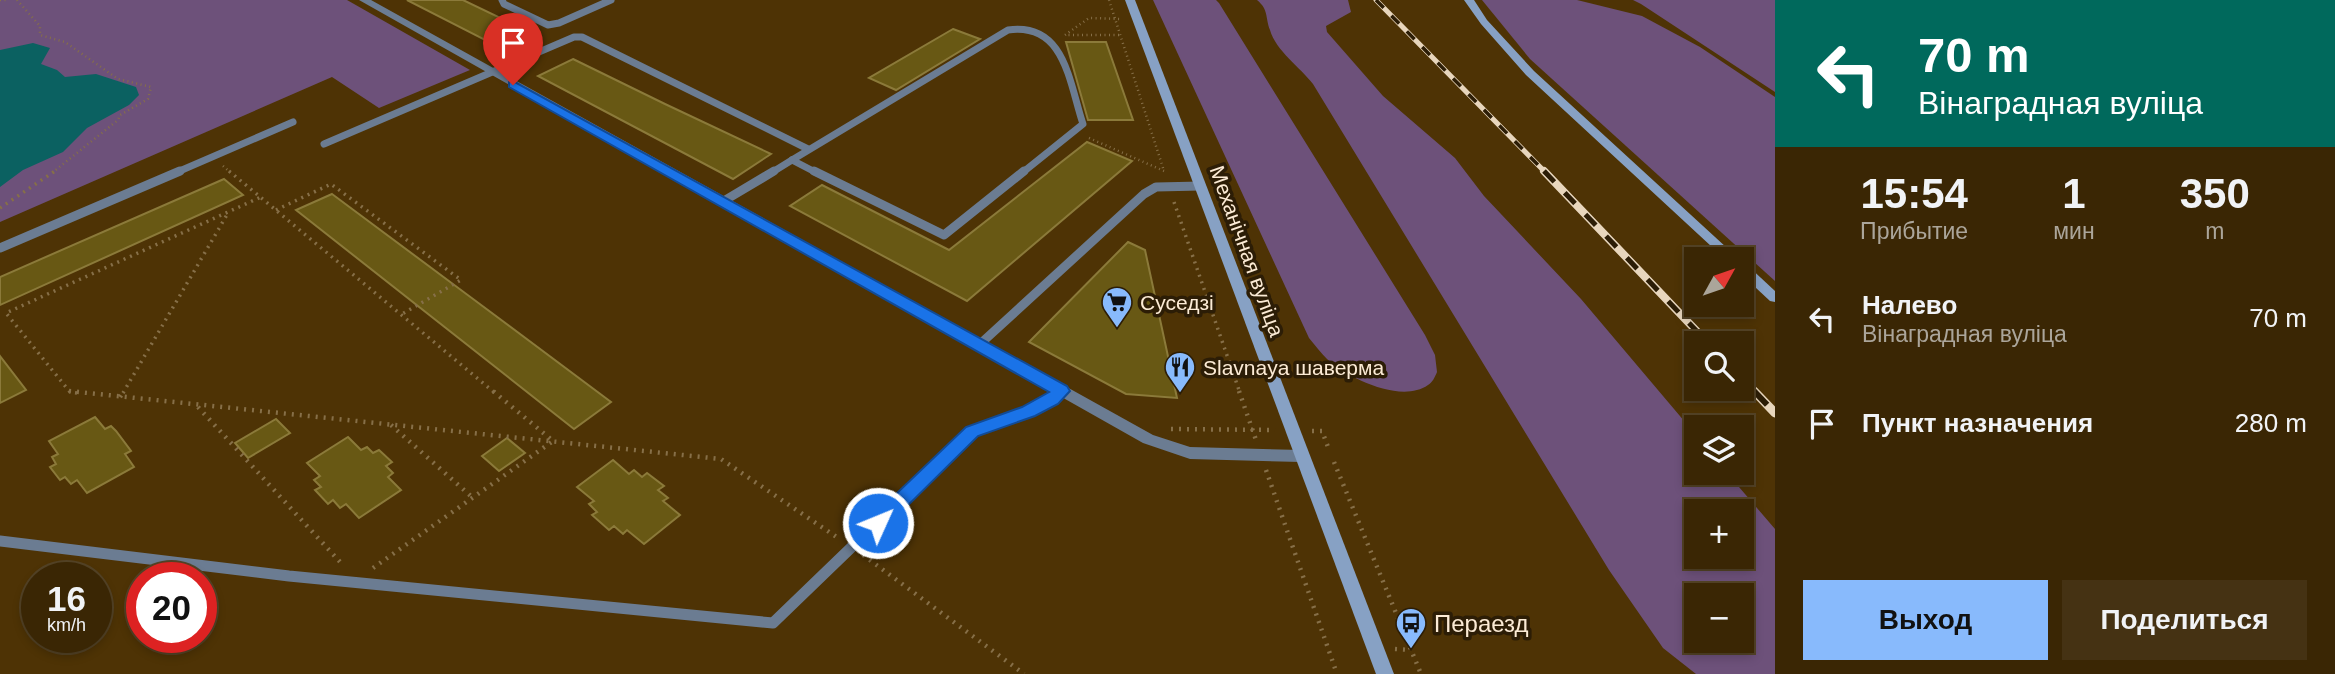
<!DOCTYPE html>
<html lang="ru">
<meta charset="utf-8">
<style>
body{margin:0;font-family:Helvetica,sans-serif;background:#453213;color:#f1f3f6;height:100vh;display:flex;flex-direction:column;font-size:26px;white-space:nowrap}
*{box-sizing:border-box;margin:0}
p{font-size:23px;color:#aba59a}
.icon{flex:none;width:38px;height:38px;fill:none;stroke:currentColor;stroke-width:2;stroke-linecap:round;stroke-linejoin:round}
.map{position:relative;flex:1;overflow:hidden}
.side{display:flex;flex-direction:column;background:#3a2604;width:560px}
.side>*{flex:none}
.banner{background:#00695c;color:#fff;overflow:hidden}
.needle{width:46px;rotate:50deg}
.fabs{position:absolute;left:1684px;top:247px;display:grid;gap:14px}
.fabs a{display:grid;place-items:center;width:70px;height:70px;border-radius:0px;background:#3a2604;box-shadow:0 4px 10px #0003,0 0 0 2px #544326;font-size:35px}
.speed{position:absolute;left:21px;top:562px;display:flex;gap:14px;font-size:35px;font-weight:700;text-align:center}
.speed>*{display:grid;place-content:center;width:91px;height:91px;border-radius:50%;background:#3a2604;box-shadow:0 4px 10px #0003,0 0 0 2px #544326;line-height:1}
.speed small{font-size:18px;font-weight:400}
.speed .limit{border:10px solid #d22;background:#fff;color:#111}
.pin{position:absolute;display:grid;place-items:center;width:60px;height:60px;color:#fff;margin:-72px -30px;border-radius:50% 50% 50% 0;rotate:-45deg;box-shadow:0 0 7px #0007}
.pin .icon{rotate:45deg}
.me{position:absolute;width:77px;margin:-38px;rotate:46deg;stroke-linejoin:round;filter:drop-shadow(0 0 5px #0008)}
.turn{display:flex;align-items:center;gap:24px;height:147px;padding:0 28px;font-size:32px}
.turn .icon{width:91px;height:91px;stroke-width:2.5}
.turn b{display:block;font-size:49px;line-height:60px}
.eta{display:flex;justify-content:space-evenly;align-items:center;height:119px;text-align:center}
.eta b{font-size:42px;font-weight:600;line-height:49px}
.cta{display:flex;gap:14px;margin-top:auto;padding:14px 28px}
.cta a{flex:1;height:80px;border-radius:0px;background:#88bafc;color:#111;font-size:28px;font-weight:600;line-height:80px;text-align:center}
.cta a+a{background:#453213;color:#f1f3f6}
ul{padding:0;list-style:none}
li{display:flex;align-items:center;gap:21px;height:105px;padding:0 28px}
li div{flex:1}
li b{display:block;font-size:26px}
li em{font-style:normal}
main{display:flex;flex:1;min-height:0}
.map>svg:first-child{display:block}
</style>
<main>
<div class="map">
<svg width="1775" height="674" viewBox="0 0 1775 674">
<rect width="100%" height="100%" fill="#4e3305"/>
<!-- green -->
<g fill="#6d517a" fill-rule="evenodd">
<polygon points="0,0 347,0 470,70 379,108 332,77 0,222"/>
<path d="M 1153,0 L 1216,0 L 1219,3 L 1425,335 L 1435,355 L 1437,372 C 1435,377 1432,383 1428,385 C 1401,404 1348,378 1327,359 C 1321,353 1315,345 1309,338 Z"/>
<path d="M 1257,0 L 1348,0 L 1351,12 L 1326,26 L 1327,32 L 1383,96 L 1455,158 L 1484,196 L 1581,299 L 1696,435 L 1696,472 L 1727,473 L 1775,529 L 1775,674 L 1696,674 L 1663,648 L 1609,570 L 1313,84 C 1300,67 1276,51 1270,30 C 1265,17 1269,10 1257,0 ZM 1741,511 L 1741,556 L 1696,556 L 1696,511 ZM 1741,595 L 1741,640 L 1696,640 L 1696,595 Z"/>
<polygon points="1482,0 1577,0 1642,16 1700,47 1775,97 1775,281 1530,59"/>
<polygon points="1633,0 1775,0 1775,92 1641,4"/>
</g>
<!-- water -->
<polygon fill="#0b6161" points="33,43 50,48 41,64 57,70 65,77 96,74 136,87 139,95 129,105 87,128 63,152 23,170 0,187 0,50"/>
<!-- building -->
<g fill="#685814" stroke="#8b7a3a" stroke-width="2">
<polygon points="407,0 463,0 519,27 487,41"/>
<polygon points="953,29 980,39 896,90 869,78"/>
<polygon points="1066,42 1106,42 1133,120 1088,120"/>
<polygon points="573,59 665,104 771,154 733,179 538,76"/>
<polygon points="1087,142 1132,161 967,301 790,206 822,185 949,250"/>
<polygon points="224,179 243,195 0,305 0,277"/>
<polygon points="332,194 465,293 611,402 574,429 296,210"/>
<polygon points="1128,242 1145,250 1177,398 1126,394 1029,342"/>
<polygon points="0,356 26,390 0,403"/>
<polygon points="95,417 105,429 111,426 116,431 131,451 125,454 134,467 87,493 77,480 71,484 65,477 60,480 50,467 56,464 52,457 58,454 49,441"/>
<polygon points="276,419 290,433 248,458 235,443"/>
<polygon points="348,437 361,450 367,447 373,453 379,450 392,462 386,466 393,473 388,477 401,490 359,518 346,504 340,508 333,500 328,504 315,490 321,487 314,480 320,476 307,463"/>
<polygon points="507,438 525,453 499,471 482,456"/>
<polygon points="613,460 629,474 634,470 642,477 647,473 664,486 658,490 668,498 663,501 680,515 644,544 627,530 623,534 614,526 609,530 592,515 597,512 589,504 594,501 577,487"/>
</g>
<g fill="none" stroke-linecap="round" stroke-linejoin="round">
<!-- path-far2 -->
<g stroke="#866f48" stroke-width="2.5" stroke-dasharray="1 3.5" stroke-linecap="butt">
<polyline points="0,0 8,0"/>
<polyline points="17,0 40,26 40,35 65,42 118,79 151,87 148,99 120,115 118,120 52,173"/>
<polyline points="1109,0 1164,171"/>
<polyline points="1119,35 1065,35 1089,18 1122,19"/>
<polyline points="1089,138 1164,171"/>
<polyline points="223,166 231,173"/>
</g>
<!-- path-far1 -->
<g stroke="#866f48" stroke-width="3.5" stroke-dasharray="2 5" stroke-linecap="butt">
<polyline points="229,171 495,393"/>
<polyline points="1174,202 1240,393"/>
<polyline points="0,208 55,171"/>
<polyline points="276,210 331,184 461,280 402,314"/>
<polyline points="77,393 70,392 6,313 261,197"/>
<polyline points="123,393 228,213"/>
</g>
<!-- path -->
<g stroke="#866f48" stroke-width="4.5" stroke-dasharray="2 6" stroke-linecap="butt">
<polyline points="69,391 721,459 838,538"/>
<polyline points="1239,391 1256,440"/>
<polyline points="120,397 124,391"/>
<polyline points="198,407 341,563"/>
<polyline points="391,425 473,498"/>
<polyline points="1171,429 1275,430"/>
<polyline points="1312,431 1322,431 1328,447"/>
<polyline points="1334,462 1421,674"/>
<polyline points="1266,470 1337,674"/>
<polyline points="863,555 1024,674"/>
<polyline points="373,568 553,441 493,391"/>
<polyline points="1395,649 1411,650"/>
</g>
<!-- lane-far2 -->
<g stroke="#6b7c92" stroke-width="7">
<polyline points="502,0 504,4 548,25 559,23 611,0"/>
<polyline points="324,144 574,37 582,37 808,149"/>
<polyline points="792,160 817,173"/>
<path d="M 792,160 L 1008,30 C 1065,22 1069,82 1083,124 L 1022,173"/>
<polyline points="175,173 293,122"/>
<polyline points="771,173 792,160"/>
</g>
<!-- lane-far1 -->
<g stroke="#6b7c92" stroke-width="9">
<polyline points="814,171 944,235 1024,171"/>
<polyline points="722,202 774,171"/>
<polyline points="0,248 180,171"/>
<polyline points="979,345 1144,194 1156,187 1201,186"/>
</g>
<!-- lane -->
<polyline stroke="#6b7c92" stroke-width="11" points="0,541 289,576 773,623 972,431 1028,411 1052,399 1061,391"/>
<!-- street -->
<polygon fill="#6b7c92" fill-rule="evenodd" points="359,0 371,0 1153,435 1190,447 1301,450 1307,452 1309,456 1307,460 1301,462 1190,459 1143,443"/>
<!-- secondary -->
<g fill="#87a1c4" fill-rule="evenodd">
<polygon points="1125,0 1135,0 1394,674 1376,674"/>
<polygon points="1464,0 1474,0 1487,20 1534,71 1739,259 1725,259 1526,75 1481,24"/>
<polygon points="1741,263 1746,264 1775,291 1775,302 1770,301 1741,274"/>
</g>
<!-- rail-far2 casing -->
<g stroke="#e8d6bd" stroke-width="5">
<polyline id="rail-far2" points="1376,0 1546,173"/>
</g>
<!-- rail-far1 casing -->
<g stroke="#e8d6bd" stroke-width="8">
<g id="rail-far1">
<polyline points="1544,171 1708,343"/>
<polyline points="1741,378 1755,393"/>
</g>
</g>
<!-- rail casing -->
<g stroke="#e8d6bd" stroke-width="9">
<polyline id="rail" points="1754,391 1775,413"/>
</g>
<!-- rail-far2 -->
<use href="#rail-far2" stroke="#2c1d06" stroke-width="3.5" stroke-dasharray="11" stroke-linecap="butt"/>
<!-- rail-far1 -->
<use href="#rail-far1" stroke="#2c1d06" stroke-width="5" stroke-dasharray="15" stroke-linecap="butt"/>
<!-- rail -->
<use href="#rail" stroke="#2c1d06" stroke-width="6" stroke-dasharray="19" stroke-linecap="butt"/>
</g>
<!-- route -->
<polygon fill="#1a73e8" stroke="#114b97" stroke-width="2" points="513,81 1067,386 1070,391 1058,404 1035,416 978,436 885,528 878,530 872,528 869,523 872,517 966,427 1022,407 1049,392 509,87 509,82"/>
<!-- icons -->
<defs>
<g id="supermarket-pin" transform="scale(1.575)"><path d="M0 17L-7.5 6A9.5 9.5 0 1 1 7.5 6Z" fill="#88bafc" stroke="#2c1d06"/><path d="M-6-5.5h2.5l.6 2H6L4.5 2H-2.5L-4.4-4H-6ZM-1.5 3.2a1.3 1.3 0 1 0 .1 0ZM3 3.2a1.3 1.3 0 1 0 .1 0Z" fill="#111"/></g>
<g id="restaurant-pin" transform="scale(1.575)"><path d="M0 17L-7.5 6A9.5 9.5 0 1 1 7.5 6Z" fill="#88bafc" stroke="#2c1d06"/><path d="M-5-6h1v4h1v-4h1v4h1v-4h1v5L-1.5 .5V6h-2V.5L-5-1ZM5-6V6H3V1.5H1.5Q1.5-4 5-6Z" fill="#111"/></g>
<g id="bus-pin" transform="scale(1.575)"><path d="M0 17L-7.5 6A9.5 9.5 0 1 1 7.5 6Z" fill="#88bafc" stroke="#2c1d06"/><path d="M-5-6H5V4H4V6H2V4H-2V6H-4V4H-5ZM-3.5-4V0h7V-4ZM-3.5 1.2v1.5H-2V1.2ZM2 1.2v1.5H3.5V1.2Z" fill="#111"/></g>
</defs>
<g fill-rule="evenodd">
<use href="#supermarket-pin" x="1117" y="302"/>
<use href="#restaurant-pin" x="1180" y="367"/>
<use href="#bus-pin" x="1411" y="623"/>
</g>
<g text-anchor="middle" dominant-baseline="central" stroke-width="7" stroke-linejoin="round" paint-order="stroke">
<!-- street labels -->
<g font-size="21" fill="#fcebd5" stroke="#2c1d06">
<text transform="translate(1247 251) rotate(70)">Механічная вуліца</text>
</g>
<!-- poi labels -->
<g font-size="21" fill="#fcebd5" stroke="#2c1d06" text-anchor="start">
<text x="1140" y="302">Суседзі</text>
<text x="1203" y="367">Slavnaya шаверма</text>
</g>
<!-- near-poi labels -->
<g font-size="24" fill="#fcebd5" stroke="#2c1d06" text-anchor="start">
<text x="1434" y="623">Пераезд</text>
</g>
</g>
</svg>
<div class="fabs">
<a><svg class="needle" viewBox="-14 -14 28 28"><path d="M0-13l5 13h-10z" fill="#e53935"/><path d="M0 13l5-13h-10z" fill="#aba59a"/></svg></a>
<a><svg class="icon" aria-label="search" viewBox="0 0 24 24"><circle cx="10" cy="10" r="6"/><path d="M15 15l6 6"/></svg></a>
<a><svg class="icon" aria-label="layers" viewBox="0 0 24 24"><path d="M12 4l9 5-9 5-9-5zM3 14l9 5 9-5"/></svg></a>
<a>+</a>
<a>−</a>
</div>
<div class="speed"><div>16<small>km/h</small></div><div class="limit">20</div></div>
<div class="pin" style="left:513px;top:85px;background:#d93025"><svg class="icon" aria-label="arrive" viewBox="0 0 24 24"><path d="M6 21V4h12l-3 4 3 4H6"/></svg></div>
<svg class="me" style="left:878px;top:523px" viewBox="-20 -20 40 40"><circle r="17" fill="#1a73e8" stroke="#fff" stroke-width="3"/><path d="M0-11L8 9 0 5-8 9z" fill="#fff"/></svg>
</div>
<section class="side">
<div class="banner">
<div class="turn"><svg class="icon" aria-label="left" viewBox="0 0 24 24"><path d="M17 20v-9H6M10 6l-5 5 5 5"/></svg><div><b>70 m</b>Вінаградная вуліца</div></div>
</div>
<div class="eta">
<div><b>15:54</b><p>Прибытие</p></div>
<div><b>1</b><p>мин</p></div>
<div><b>350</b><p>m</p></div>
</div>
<ul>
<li><svg class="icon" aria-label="left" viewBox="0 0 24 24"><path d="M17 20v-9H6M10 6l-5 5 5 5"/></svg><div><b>Налево</b><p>Вінаградная вуліца</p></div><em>70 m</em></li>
<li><svg class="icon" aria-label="arrive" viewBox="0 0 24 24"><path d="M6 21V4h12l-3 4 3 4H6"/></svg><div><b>Пункт назначения</b></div><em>280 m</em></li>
</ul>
<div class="cta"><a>Выход</a><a>Поделиться</a></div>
</section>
</main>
